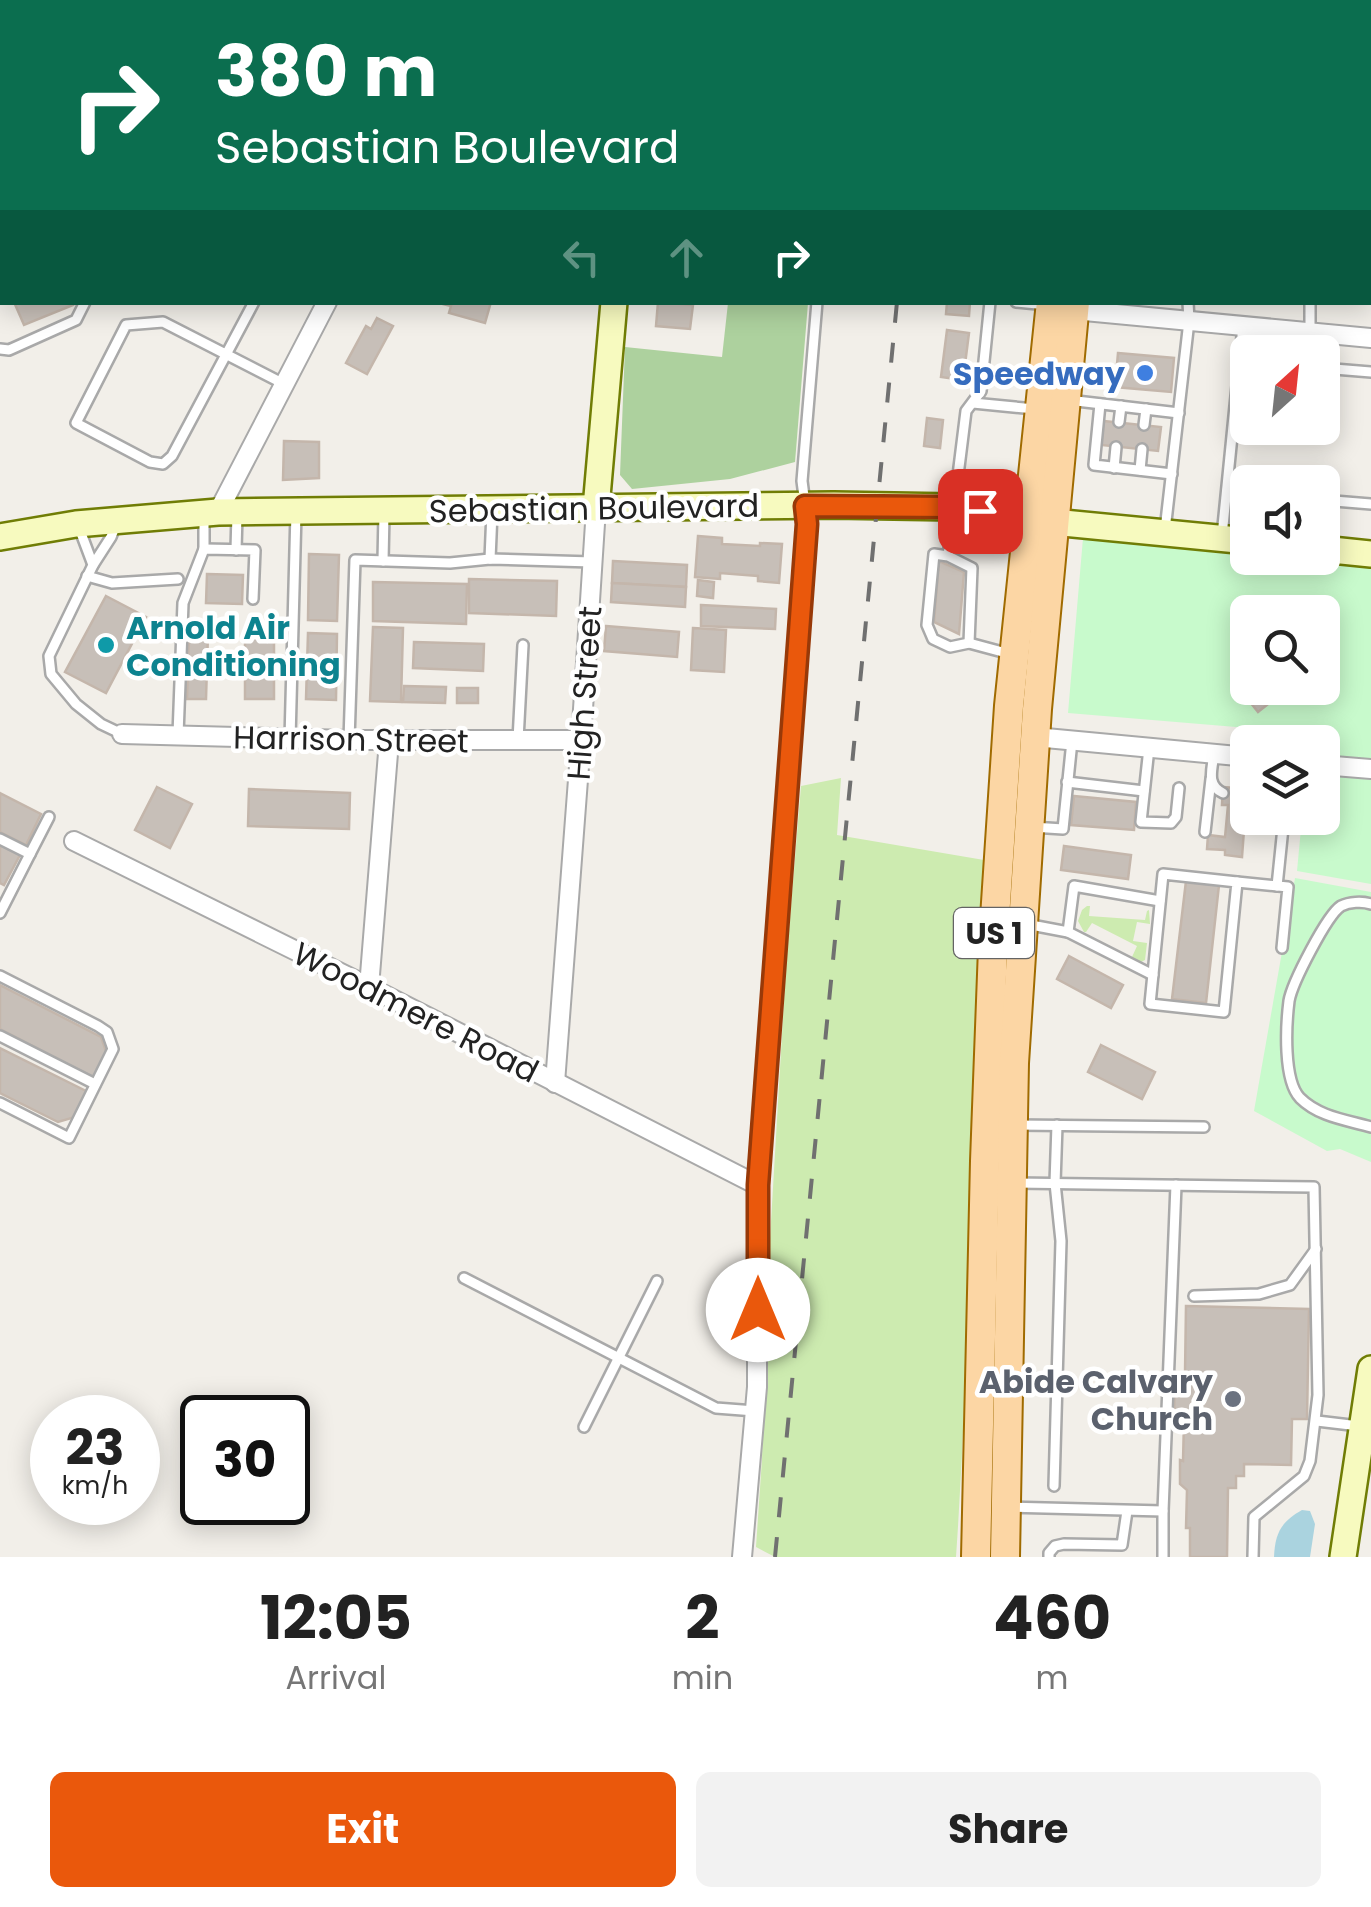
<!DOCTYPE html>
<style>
body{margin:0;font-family:Poppins,sans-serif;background:#f2f2f2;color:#222;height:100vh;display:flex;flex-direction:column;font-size:38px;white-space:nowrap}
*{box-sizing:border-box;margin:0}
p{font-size:32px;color:#767676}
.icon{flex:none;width:55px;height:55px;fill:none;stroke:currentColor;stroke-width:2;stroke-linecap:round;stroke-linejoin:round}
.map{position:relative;height:1557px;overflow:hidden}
.details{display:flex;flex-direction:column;background:#fff;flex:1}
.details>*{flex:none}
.hud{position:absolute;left:0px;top:0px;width:1372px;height:305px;box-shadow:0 5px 25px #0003;background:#0b6e4f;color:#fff;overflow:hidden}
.needle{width:65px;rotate:27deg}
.tools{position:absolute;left:1230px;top:335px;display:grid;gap:20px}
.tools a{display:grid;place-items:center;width:110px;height:110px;border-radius:15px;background:#fff;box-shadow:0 5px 25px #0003;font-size:50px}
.speed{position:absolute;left:30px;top:1395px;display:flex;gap:20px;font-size:50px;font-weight:700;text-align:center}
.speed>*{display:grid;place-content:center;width:130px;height:130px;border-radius:50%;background:#fff;box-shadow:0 5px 25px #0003;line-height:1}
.speed small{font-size:25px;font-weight:400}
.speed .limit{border:5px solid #111;border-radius:15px;background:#fff;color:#111}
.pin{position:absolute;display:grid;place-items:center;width:85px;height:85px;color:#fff;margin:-42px;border-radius:20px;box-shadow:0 5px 15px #0006}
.me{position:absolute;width:110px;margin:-55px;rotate:0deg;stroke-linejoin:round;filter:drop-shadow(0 0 8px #0008)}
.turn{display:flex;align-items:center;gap:35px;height:210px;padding:0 50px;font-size:45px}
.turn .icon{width:130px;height:130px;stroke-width:2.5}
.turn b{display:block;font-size:70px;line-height:85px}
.lanes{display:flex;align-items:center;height:95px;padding:0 50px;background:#0003;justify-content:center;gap:50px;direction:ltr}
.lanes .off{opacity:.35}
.eta{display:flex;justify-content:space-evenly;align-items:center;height:170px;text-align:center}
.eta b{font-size:60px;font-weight:700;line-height:70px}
.primary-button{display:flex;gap:20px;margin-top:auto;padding:20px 50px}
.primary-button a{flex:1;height:115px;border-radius:15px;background:#ea580c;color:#fff;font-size:40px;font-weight:700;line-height:115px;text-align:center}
.primary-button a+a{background:#f2f2f2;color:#222}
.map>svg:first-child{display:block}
</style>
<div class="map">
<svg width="1371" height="1557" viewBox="0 0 1371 1557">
<rect width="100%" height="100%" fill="#f2efe9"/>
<!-- grass -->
<g fill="#cdebb0">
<path d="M 841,778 L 837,835 L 984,860 C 970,1092 972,1325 956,1557 L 775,1557 L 756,1547 L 762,1459 L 766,1307 L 786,966 L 801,786 Z"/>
<polygon points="1087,906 1090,906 1089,916 1145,920 1147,911 1149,910 1150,924 1137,922 1133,941 1147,943 1145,960 1141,962 1132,957 1137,946 1092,923 1086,932 1084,932 1078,921 1082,910"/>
</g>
<!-- forest -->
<polygon fill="#add19e" points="728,303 808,303 795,462 730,479 632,489 620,475 625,347 722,357"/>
<!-- park -->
<g fill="#c8facc" fill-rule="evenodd">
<path d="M 1083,538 L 1247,554 L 1248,558 L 1282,558 L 1371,566 L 1371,884 L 1297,871 L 1302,818 L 1322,818 L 1322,742 L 1308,742 L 1308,733 L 1068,713 ZM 1248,612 L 1322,612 L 1322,688 L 1248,688 Z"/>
<polygon points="1295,878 1371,892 1371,1162 1340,1149 1327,1151 1254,1111"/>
</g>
<!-- water -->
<path fill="#aad3df" d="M 1302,1510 L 1310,1511 L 1315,1524 L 1310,1557 L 1274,1557 C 1275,1533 1281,1522 1302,1510 Z"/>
<!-- building -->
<g fill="#c7bfb8" stroke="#c4b6ab" stroke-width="2.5">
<polygon points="14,302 72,302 73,305 24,325"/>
<polygon points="491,302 485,323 449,313 451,306 439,303"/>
<polygon points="658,302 693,305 690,329 656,326"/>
<polygon points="947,302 970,302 969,316 946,314"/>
<polygon points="377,318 393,326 367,374 346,363 366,326 371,329"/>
<polygon points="947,330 969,333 963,380 941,377"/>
<polygon points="1118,353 1174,358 1171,392 1115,387"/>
<polygon points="927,418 943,420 940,448 924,446"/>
<polygon points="1104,421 1161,427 1158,451 1101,445"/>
<polygon points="284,441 319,442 319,478 283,480"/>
<polygon points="698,536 722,538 722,544 760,546 760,543 782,544 779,583 758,581 758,576 720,573 720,579 695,577"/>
<polygon points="309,554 339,555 337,621 308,620"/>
<polygon points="613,561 687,565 686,587 612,583"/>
<polygon points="939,561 964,572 959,634 934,622"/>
<polygon points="207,574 243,575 242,604 206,603"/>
<polygon points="469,579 557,581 556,616 469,613"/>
<polygon points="698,580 714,582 713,598 697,596"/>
<polygon points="373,582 467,584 466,624 373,621"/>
<polygon points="612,583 686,587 685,607 611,602"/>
<polygon points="106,596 146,617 106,693 65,672"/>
<polygon points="701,605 776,609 775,629 701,626"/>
<polygon points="606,626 679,632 677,657 604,651"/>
<polygon points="373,627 403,628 401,702 370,701"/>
<polygon points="693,628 726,630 724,672 691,670"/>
<polygon points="308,633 337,634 336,700 306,699"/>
<polygon points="189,634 208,634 206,699 187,699"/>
<rect x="245" y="634" width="29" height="65"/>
<polygon points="414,642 484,644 483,671 413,668"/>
<polygon points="404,686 446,687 445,703 403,702"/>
<rect x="457" y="688" width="21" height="15"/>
<polygon points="1257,688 1263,688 1273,700 1258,712 1246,697"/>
<polygon points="157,787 192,804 170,848 135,830"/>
<polygon points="1223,787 1247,789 1242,857 1225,855 1225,850 1207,849 1208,835 1225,837 1228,805 1222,805"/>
<polygon points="249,789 350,793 349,829 248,826"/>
<polygon points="0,793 41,814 26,845 0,832"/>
<polygon points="1074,796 1136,802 1134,830 1071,825"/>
<polygon points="0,845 20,855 4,885 0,883"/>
<polygon points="1064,846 1131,855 1128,879 1061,870"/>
<polygon points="1186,881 1219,885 1206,1003 1172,999"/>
<polygon points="1069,956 1123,985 1111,1008 1057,979"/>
<polygon points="0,985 101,1037 107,1054 95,1078 0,1029"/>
<polygon points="1101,1045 1155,1072 1142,1099 1088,1072"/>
<polygon points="0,1048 88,1092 75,1117 58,1122 0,1093"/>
<polygon points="1186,1306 1309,1309 1307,1419 1292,1419 1291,1465 1244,1464 1244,1476 1236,1476 1236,1488 1228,1488 1227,1557 1190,1557 1190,1528 1186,1528 1187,1490 1180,1484 1180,1460 1183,1461 1184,1421 1174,1421 1175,1372 1185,1373"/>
</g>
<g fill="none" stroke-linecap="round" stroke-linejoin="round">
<!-- lane casing -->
<g stroke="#a9a9a9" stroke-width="14">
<g id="lane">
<polyline points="1309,0 1347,2"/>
<polyline points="1157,2 1158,0"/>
<polyline points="1370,4 1371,4"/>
<polyline points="0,225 2,224"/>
<polyline points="254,302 172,456 163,464 150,462 76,423 126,325 163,322 284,384"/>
<polyline points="1016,302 1048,305"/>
<polyline points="1310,302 1310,333"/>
<polyline points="0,349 9,350 76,320 85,302"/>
<polyline points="1322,368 1371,372"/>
<polyline points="1068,400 1179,413"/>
<polyline points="973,403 1035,409"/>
<polyline points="1100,404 1094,465 1172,474"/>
<polyline points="1119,422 1121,406"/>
<polyline points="1144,425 1146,409"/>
<polyline points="1114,468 1116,447"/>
<polyline points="1140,470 1142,449"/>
<polyline points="1227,490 1248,492"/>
<polyline points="1322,500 1371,504"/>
<polyline points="805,504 802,481 817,302"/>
<polyline points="117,522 111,537 93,565 49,656 51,674 76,704 101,724 122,734"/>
<polyline points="78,525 93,565"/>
<polyline points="1165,530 1189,321 1188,302"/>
<polyline points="1222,536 1243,326"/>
<polyline points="204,549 204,516"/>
<polyline points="236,550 237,514"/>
<polyline points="948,556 972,568 969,643 950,647 933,639 927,625 934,554 948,556 966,411 981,391 990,302"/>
<polyline points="490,559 492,512"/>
<polyline points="383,561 384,513"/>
<polyline points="87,576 112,583 178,579"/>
<polyline points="969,643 1010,654"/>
<polyline points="178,735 183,603 204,549 255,550 253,599"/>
<polyline points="290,739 296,512"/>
<polyline points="349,740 355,560 450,563 490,559 592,562"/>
<polyline points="518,740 523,645"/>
<polyline points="1149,748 1141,822 1171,823 1176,817 1179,788"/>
<path d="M 1214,754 C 1212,770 1206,785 1223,793"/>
<polyline points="1067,782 1144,791"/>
<polyline points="1239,788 1245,757"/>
<polyline points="1032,827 1063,829 1072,741"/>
<polyline points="1205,832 1211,779"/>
<polyline points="0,839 30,854 0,913"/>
<polyline points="30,854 49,817"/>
<polygon points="1163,874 1237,882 1224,1012 1150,1004"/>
<polyline points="1237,882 1288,887 1282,948"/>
<polyline points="1277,886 1284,818"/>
<path d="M 1371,904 C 1362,901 1349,902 1341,906 C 1327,915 1292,983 1289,1001 C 1286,1025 1283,1080 1300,1098 C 1319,1117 1347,1120 1371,1127"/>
<polyline points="1026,924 1068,932"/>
<polyline points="1153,975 1068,932 1074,886 1160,901"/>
<polyline points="0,976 98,1026 107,1032 113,1049 69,1138 0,1103"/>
<polyline points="0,1036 95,1084"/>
<polyline points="1016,1125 1204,1127"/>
<polyline points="1016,1183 1314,1187 1318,1395 1310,1461 1304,1476 1254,1517 1253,1557"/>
<polyline points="464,1278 716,1408 755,1411"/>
<polyline points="1194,1296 1259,1294 1290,1285 1316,1249"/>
<polyline points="1317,1421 1359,1426"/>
<polyline points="584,1427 657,1281"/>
<polyline points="1054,1486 1061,1241 1055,1183 1057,1125"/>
<polyline points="1011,1507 1163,1511"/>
<polyline points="1049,1557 1049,1553 1055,1546 1064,1544 1122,1545 1127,1511"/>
<polyline points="1163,1557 1163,1511 1176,1185"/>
</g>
</g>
<!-- street casing -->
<g stroke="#a9a9a9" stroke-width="22">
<g id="street">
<polyline points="208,2 213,0"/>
<polyline points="481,2 484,0"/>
<polyline points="0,39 2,41"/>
<polyline points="0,96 2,95"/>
<polyline points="1370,124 1371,124"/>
<polyline points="1074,310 1371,338"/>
<polyline points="218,512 327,302"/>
<polyline points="122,734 349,740 581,740"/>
<polyline points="1035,737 1248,757"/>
<polyline points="1322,765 1371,769"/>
<polyline points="74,841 369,987 757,1185"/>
<polyline points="369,987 389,741"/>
<polyline points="555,1083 581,740 596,508"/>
<polyline points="742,1557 757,1387 757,1185 807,524 805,506"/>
</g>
</g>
<!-- secondary casing -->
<g stroke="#707d05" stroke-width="30">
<g id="secondary">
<polyline points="343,2 349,0"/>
<polyline points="643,2 643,0"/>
<polyline points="0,158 2,157"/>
<polyline points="596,508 614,302"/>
<polyline points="0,537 76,524 218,512 834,505 954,507 1053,522 1248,541"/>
<polyline points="1322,549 1371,554"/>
<polyline points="1343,1557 1371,1369"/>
</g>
</g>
<!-- primary casing -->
<g stroke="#a06b00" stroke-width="32">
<g id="primary">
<polyline points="1086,2 1086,0"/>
<polyline points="1112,2 1112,0"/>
<polyline points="976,1557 985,1161 993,948 1009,706 1051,302"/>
<polyline points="1005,1557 1014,1063 1037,709 1075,302"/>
</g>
</g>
<!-- lane -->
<use href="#lane" stroke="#fff" stroke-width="9"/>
<!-- street -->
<use href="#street" stroke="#fff" stroke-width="18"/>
<!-- secondary -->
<use href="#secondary" stroke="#f7fabf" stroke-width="25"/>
<!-- primary -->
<use href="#primary" stroke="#fcd6a4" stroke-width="28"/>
<!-- rail -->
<g stroke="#707070" stroke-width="4" stroke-dasharray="20 20" stroke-linecap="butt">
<polyline points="927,2 927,0"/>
<polyline points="943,2 943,0"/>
<polyline points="775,1557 897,302"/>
</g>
</g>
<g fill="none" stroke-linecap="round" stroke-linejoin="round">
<!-- route casing -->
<g stroke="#983908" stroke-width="25">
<polyline id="route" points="758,1310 758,1185 807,524 805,506 954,507 980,511"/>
</g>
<!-- route -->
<use href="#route" stroke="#ea580c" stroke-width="18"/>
</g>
<!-- markers -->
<circle fill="#3f7fe0" stroke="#fff" stroke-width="4" cx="1145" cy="373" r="10"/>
<circle fill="#0f9aa8" stroke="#fff" stroke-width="4" cx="106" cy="645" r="10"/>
<circle fill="#6b7280" stroke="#fff" stroke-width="4" cx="1233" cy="1399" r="10"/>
<g text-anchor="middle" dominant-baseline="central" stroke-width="9" stroke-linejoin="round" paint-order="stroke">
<!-- shield labels -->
<rect fill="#fff" stroke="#646464" stroke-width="2.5" x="954" y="908" width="80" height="50" rx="8"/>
<g font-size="30" font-weight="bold" fill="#222">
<text x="994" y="933">US 1</text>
</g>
<!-- shop labels -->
<g font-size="32" font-weight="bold" fill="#366cbe" stroke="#fff" text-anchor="end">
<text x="1125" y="373">Speedway</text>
</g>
<!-- street labels -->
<g font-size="32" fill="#222" stroke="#fff">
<text transform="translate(594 508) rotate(-1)">Sebastian Boulevard</text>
<text transform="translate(584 693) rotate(-86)">High Street</text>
<text transform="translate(351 739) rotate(1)">Harrison Street</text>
<text transform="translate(416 1012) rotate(27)">Woodmere Road</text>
</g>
<!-- culture labels -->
<g font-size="32" font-weight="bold" fill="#0d838f" stroke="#fff" text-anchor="start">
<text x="126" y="627">Arnold Air<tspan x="126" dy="37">Conditioning</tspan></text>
</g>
<!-- worship labels -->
<g font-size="32" font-weight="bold" fill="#5b616d" stroke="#fff" text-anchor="end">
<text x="1213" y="1381">Abide Calvary<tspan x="1213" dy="37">Church</tspan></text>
</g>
</g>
</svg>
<div class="tools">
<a><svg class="needle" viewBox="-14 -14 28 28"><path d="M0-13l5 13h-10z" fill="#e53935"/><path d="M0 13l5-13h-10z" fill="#767676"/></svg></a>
<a><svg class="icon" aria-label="sound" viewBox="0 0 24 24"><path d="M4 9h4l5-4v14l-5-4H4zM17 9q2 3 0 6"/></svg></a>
<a><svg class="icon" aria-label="search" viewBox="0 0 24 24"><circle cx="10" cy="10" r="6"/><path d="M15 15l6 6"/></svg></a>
<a><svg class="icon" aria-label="layers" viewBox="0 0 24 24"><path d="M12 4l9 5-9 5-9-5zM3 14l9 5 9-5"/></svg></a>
</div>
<div class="speed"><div>23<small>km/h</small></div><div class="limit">30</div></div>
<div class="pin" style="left:980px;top:511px;background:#d93025"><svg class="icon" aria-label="arrive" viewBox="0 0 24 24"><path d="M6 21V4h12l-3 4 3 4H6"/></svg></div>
<svg class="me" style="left:758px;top:1310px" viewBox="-20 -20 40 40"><circle r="19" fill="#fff"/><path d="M0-13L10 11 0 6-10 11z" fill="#ea580c"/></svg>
<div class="hud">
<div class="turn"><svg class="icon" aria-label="right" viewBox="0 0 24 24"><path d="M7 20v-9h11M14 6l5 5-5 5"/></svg><div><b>380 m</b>Sebastian Boulevard</div></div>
<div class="lanes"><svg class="icon off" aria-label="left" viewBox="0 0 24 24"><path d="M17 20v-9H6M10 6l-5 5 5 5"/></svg><svg class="icon off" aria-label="ahead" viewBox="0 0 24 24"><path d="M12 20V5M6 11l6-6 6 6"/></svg><svg class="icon" aria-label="right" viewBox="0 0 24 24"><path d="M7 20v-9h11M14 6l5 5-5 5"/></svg></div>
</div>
</div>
<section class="details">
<div class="eta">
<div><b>12:05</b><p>Arrival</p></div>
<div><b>2</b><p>min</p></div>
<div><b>460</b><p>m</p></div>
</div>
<div class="primary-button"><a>Exit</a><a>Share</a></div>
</section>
